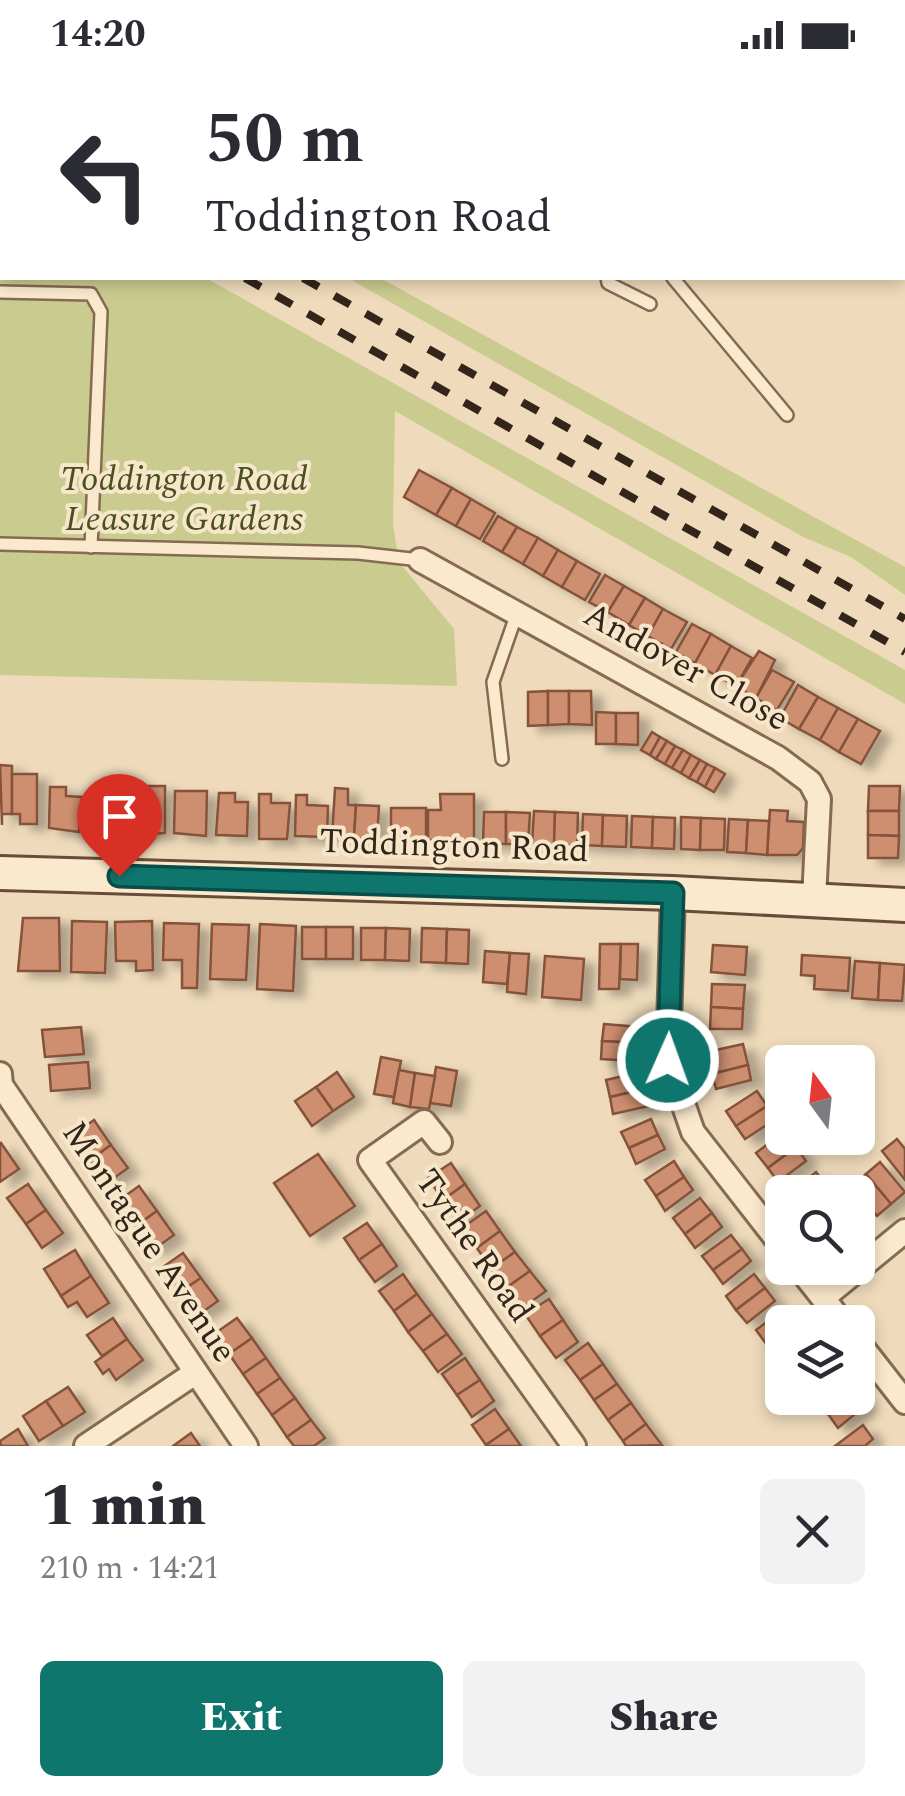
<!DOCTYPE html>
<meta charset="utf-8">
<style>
body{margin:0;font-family:Spectral,serif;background:#f2f2f3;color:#2b2b33;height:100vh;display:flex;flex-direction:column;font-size:38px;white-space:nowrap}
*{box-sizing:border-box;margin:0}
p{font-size:32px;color:#7c7c81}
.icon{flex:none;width:55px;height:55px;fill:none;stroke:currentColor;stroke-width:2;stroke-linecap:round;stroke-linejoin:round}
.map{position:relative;height:1376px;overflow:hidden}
.panel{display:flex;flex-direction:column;background:#fff;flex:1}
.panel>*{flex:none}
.banner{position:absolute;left:0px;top:0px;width:905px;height:210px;box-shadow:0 5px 15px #0003;background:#fff;color:#2b2b33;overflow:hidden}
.needle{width:65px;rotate:345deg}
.buttons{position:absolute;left:765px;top:975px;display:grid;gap:20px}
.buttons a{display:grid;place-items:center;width:110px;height:110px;border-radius:15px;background:#fff;box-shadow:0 5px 15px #0003;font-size:50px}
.pin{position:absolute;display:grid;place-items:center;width:85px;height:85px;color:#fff;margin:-102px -42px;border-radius:50% 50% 50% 0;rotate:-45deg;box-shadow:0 0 10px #0007}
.pin .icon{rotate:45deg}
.me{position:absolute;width:110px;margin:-55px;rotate:2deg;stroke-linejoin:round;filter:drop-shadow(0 0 8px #0008)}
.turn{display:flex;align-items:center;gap:35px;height:210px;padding:0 40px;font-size:45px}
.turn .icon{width:130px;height:130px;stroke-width:2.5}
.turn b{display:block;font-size:70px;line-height:85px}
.round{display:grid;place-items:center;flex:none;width:105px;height:105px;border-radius:15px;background:#f2f2f3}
.head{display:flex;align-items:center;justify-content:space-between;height:170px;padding:0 40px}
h1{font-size:60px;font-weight:800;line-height:75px}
.button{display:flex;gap:20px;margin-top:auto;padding:20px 40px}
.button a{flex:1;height:115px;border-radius:15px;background:#0f766e;color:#fff;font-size:40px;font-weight:800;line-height:115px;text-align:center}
.button a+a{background:#f2f2f3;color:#2b2b33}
.status{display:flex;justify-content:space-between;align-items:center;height:70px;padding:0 50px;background:#fff;direction:ltr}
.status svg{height:28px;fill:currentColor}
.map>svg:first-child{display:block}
</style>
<div class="status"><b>14:20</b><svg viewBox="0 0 49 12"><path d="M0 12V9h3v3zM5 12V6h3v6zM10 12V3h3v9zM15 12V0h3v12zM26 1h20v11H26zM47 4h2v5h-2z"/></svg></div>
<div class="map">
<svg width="905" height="1376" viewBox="0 0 905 1376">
<defs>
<filter id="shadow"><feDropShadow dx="11" dy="6" stdDeviation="5" flood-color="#0004"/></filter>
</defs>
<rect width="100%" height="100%" fill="#efdbbb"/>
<!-- green -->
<g fill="#cacc8f">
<polygon points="0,87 2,208 206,208 905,600 905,634 395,341 393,455 399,492 454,559 457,616 0,605"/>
<polygon points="348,208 380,208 905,497 905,525 851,487 803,467"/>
</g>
<!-- building -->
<g fill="#ce8f6f" stroke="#85523a" stroke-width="2.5" filter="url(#shadow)">
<polygon points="419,400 452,418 436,445 404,427"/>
<polygon points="452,418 471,429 456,456 436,445"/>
<polygon points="471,429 495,443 480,469 456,456"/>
<polygon points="498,446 517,457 502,482 483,471"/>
<polygon points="517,457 538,468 523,494 502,482"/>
<polygon points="538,468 558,480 543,506 523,494"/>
<polygon points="558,480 577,491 562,517 543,506"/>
<polygon points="577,491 600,504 585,530 562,517"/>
<polygon points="605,505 624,516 608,542 589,532"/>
<polygon points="624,516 645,528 629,555 608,542"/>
<polygon points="645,528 663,539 648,566 629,555"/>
<polygon points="663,539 687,552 671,579 648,566"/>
<polygon points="692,554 711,564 695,593 676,582"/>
<polygon points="711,564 731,576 715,605 695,593"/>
<polygon points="731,576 752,588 736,616 715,605"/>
<polygon points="759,581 775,590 756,628 736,616"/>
<polygon points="772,600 794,612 777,640 756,628"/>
<polygon points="798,615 818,627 799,659 780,648"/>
<polygon points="548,621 548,655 528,656 528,622"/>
<polygon points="548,621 569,621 569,654 548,655"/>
<polygon points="569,621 591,621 592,655 569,654"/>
<polygon points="818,627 838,638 820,670 799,659"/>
<polygon points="838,638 858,649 839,682 820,670"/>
<polygon points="596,642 616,643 616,674 596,674"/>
<polygon points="616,643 638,643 638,675 616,674"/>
<polygon points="858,649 880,661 861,694 839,682"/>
<polygon points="652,662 660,667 650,685 641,680"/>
<polygon points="660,667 667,671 656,689 650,685"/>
<polygon points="667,671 675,676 665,694 656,689"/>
<polygon points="675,676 683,680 672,698 665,694"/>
<polygon points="683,680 691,685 681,703 672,698"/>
<polygon points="691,685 700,690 689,708 681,703"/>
<polygon points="700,690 707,694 697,712 689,708"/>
<polygon points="707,694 715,698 705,717 697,712"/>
<polygon points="0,695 12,696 12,744 2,744 2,755"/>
<polygon points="715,698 725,704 714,722 705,717"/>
<polygon points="12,704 37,704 37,754 20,754 20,744 12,744"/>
<polygon points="149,716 165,716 165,763 136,765 131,761 132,721 149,722"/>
<polygon points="869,716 900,716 899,741 868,741"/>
<polygon points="50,717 66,717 66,726 82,727 79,762 49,758"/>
<polygon points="335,718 348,719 348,735 356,735 354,768 332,767"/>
<polygon points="92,721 108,721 108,729 124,729 122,763 91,761"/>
<polygon points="175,721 207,721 206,766 174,763"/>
<polygon points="219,723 235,723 235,732 248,732 247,766 216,765"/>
<polygon points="259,724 271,724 271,733 290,733 287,769 259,769"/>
<polygon points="440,724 474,724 474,770 428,770 428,740 441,740"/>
<polygon points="296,725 307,725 307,735 328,736 327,767 295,766"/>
<polygon points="356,735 379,736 377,770 354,768"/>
<rect x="391" y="738" width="35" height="32"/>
<polygon points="770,740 788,741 787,751 804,752 803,778 797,785 767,785"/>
<polygon points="534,741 555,742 554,775 532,774"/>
<polygon points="868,741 899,741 899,766 868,765"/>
<polygon points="484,742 506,742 506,774 483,773"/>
<polygon points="506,742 530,743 528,774 506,774"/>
<polygon points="555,742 578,743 577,776 554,775"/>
<polygon points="583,744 603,745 602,776 582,775"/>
<polygon points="603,745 627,746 626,777 602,776"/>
<polygon points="632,746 653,747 652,778 631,777"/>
<polygon points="653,747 675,748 674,779 652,778"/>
<polygon points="681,747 701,748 700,780 681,779"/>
<polygon points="701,748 725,749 724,780 700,780"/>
<polygon points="729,749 748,750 746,783 727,782"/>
<polygon points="748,750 769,751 767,785 746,783"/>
<polygon points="868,765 899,766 898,788 868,788"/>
<polygon points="23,848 59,848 60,901 18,901"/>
<polygon points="72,851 107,852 105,903 71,902"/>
<polygon points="152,851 153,900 136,901 136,891 116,891 115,852"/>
<polygon points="164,853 199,854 197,918 182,918 182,890 163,890"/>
<polygon points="212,854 249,855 246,910 210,909"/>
<polygon points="260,854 296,856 293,921 257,919"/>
<rect x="302" y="857" width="24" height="32"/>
<rect x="326" y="857" width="27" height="32"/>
<polygon points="361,858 386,858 385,890 361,890"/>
<polygon points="386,858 410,859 409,891 385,890"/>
<polygon points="422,858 447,859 446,893 421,892"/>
<polygon points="447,859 469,860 468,894 446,893"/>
<polygon points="600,874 621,874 619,919 599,919"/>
<polygon points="621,874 638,874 637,910 620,909"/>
<polygon points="713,875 747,877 745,905 711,902"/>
<polygon points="485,881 510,883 507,914 483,912"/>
<polygon points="510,883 529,884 526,924 507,922"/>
<polygon points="802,885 850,888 848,921 814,919 815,906 801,905"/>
<polygon points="545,886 584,889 581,930 542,927"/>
<polygon points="855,891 880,893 878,930 852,928"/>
<polygon points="880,893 905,895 902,931 878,930"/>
<polygon points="712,914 745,915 743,939 711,937"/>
<polygon points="711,937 743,939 742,959 710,959"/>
<polygon points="604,954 639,957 638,973 602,971"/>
<polygon points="81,957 84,984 45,987 42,960"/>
<polygon points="602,971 638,973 636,991 601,989"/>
<polygon points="743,974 748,995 712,1004 707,982"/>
<polygon points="381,987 401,991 394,1027 374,1024"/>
<polygon points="88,992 90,1018 51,1021 49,995"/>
<polygon points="748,995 751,1010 716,1019 712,1004"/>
<polygon points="436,997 457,1001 451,1036 430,1033"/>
<polygon points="399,1000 415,1003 410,1037 393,1033"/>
<polygon points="337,1002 354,1027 333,1041 316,1017"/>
<polygon points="641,1002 645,1019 610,1027 606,1010"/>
<polygon points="415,1003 435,1006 429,1039 410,1037"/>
<polygon points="316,1017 333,1041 312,1056 295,1031"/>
<polygon points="645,1019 649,1036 613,1044 610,1027"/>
<polygon points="757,1021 767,1036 736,1056 726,1041"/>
<polygon points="767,1036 776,1049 745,1069 736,1056"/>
<polygon points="651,1049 658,1065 629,1078 621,1062"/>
<polygon points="94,1050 111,1075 90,1090 73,1065"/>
<polygon points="782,1063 796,1077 768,1098 756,1083"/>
<polygon points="658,1065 665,1079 636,1094 629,1078"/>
<polygon points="897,1069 905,1079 905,1110 882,1081"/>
<polygon points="1,1073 19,1099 0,1112 0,1074"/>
<polygon points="111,1075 128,1098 107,1113 90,1090"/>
<polygon points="796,1077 806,1091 778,1112 768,1098"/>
<polygon points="318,1084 355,1136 310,1166 274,1113"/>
<polygon points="674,1091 684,1107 656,1126 645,1110"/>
<polygon points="880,1092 905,1122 891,1134 866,1104"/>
<polygon points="451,1093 465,1114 443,1130 428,1108"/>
<polygon points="816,1102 828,1118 822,1122 790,1122"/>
<polygon points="866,1104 891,1134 877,1146 852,1116"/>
<polygon points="684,1107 693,1120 665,1141 656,1126"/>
<polygon points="28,1114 46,1140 26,1154 7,1128"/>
<polygon points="465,1114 480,1136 458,1152 443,1130"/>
<polygon points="139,1116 157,1141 136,1156 118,1131"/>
<polygon points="700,1128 712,1143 685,1164 673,1148"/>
<polygon points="46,1140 63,1163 42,1178 26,1154"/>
<polygon points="157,1141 174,1165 153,1180 136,1156"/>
<polygon points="486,1141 500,1161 477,1178 462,1158"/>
<polygon points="712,1143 722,1157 695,1178 685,1164"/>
<polygon points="367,1153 382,1174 359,1190 344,1168"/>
<polygon points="500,1161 515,1182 491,1199 477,1178"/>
<polygon points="731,1165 742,1179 713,1200 702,1186"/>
<polygon points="382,1174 397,1196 375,1212 359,1190"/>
<polygon points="742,1179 751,1191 723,1214 713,1200"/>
<polygon points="75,1180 91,1206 61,1226 44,1199"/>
<polygon points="515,1182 530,1201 506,1218 491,1199"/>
<polygon points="183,1183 201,1208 180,1222 163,1197"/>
<polygon points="530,1201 546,1221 521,1239 506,1218"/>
<polygon points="403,1204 417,1224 394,1241 379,1221"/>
<polygon points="754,1204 765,1218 736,1240 726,1226"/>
<polygon points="91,1206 109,1233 87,1247 77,1232 68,1237 61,1226"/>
<polygon points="201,1208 218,1231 197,1246 180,1222"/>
<polygon points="765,1218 775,1231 747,1253 736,1240"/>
<polygon points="417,1224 432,1244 408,1262 394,1241"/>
<polygon points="549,1229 563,1250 540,1266 525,1244"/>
<polygon points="784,1239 795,1252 782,1252 782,1263 767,1275 756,1260"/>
<polygon points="432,1244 447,1264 423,1281 408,1262"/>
<polygon points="113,1248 127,1269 102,1286 87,1265"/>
<polygon points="237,1248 252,1268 229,1284 214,1264"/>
<polygon points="563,1250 578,1272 556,1288 540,1266"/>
<polygon points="782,1263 782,1283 777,1288 767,1275"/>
<polygon points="447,1264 462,1284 438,1302 423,1281"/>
<polygon points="252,1268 266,1288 243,1304 229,1284"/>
<polygon points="127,1269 143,1290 116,1310 109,1299 103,1304 95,1292"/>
<polygon points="588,1273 603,1294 580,1310 565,1290"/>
<polygon points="266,1288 280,1308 257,1324 243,1304"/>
<polygon points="465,1288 480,1310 457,1325 442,1304"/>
<polygon points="603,1294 617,1314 594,1330 580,1310"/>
<polygon points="280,1308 295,1328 272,1345 257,1324"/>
<polygon points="480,1310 494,1331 472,1347 457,1325"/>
<polygon points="617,1314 631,1333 608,1350 594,1330"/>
<polygon points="68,1317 85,1342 63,1356 46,1331"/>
<polygon points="858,1324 866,1335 838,1358 828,1344"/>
<polygon points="295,1328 311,1350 287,1367 272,1345"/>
<polygon points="821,1328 850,1328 828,1344 817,1330"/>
<polygon points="46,1331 63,1356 39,1371 23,1346"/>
<polygon points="631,1333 646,1354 623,1371 608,1350"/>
<polygon points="495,1339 509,1359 486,1375 472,1355"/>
<polygon points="311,1350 325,1368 314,1376 294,1376 287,1367"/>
<polygon points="646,1354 662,1375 626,1376 623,1371"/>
<polygon points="863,1355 873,1369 865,1376 835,1376"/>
<polygon points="18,1359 28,1376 1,1376 0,1371"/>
<polygon points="509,1359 521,1376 487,1376 486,1375"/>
<polygon points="191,1363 200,1376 173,1376"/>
</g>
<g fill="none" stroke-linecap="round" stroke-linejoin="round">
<!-- service casing -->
<g stroke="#866b54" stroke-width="16">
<g id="service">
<polyline points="84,0 88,2"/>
<polyline points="184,0 189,2"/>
<polyline points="504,0 506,2"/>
<polyline points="236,2 238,0"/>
<polyline points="607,208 608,213 650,234"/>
<polyline points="673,208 787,345"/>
<polyline points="0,222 91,224 101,242 91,477"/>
<polyline points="0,474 358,483 420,490"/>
<polyline points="502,689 493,612 517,543"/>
</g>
</g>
<!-- minor casing -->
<g stroke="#866b54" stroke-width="28">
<g id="minor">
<polyline points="346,0 348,2"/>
<polyline points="902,22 905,21"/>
<polyline points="420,490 778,688 810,712 819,729 814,829"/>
<polyline points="673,823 668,990 693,1062 782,1176"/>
<polyline points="0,1004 1,1015 246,1376"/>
<polyline points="440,1072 424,1052 370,1090 574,1376"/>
<polyline points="799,1198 842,1252"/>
<polyline points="823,1228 905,1161"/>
<polyline points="858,1272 905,1332"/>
<polyline points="86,1376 195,1303"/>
</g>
</g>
<!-- tertiary casing -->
<g stroke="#866b54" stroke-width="32">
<g id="tertiary">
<polyline points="768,0 770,2"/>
<polyline points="902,158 905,161"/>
</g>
</g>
<!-- secondary casing -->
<g stroke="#674c38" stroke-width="38">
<polyline id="secondary" points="0,803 673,823 905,835"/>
</g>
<!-- path -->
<g stroke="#866b54" stroke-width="4" stroke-dasharray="8 5" stroke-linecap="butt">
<polyline points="798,0 800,2"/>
<polyline points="902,123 905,126"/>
</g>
<!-- service -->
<use href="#service" stroke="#fae9cd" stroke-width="11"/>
<!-- minor -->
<use href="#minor" stroke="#fae9cd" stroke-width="22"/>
<!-- tertiary -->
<use href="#tertiary" stroke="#fae9cd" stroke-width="28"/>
<!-- secondary -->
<use href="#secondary" stroke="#fae9cd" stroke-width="32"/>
<!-- rail -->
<g stroke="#34251a" stroke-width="8" stroke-dasharray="18 18" stroke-linecap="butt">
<polyline points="0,19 2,21"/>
<polyline points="0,36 2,37"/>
<polyline points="0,52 2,54"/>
<polyline points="0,69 2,70"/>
<polyline points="245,208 905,582"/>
<polyline points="303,208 905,549"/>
</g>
</g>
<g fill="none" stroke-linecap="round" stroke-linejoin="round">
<!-- route casing -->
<g stroke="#0a4d48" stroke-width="25">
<polyline id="route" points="119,806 673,823 668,990"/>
</g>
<!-- route -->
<use href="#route" stroke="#0f766e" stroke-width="18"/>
</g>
<g text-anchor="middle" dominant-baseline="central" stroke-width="8" stroke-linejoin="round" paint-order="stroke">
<!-- park labels -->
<g font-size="35" font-style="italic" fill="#495120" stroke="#f6e6ca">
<text x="184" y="409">Toddington Road<tspan x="184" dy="40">Leasure Gardens</tspan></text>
</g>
<!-- street labels -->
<g font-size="35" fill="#34251a" stroke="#f6e6ca">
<text transform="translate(686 597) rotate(29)">Andover Close</text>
<text transform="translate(454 776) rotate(2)">Toddington Road</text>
<text transform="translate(149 1172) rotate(56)">Montague Avenue</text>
<text transform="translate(474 1176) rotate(55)">Tythe Road</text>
</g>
</g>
</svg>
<div class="buttons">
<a><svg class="needle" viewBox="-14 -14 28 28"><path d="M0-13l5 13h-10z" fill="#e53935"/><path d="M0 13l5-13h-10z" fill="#7c7c81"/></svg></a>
<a><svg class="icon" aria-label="search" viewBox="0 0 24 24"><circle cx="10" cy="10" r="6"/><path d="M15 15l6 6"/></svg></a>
<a><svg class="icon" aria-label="layers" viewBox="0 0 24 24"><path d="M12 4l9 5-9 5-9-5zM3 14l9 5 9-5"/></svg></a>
</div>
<div class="pin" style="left:119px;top:806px;background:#d93025"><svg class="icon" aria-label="arrive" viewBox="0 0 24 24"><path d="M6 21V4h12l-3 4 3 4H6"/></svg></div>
<svg class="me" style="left:668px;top:990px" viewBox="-20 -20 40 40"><circle r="17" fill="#0f766e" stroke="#fff" stroke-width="3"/><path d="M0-11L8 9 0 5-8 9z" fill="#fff"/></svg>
<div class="banner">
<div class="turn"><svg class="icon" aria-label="left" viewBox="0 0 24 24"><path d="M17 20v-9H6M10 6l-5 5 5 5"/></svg><div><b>50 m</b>Toddington Road</div></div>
</div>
</div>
<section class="panel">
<div class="head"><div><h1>1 min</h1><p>210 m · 14:21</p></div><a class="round"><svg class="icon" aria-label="close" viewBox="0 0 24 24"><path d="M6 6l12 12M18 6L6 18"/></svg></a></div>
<div class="button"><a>Exit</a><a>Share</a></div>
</section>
